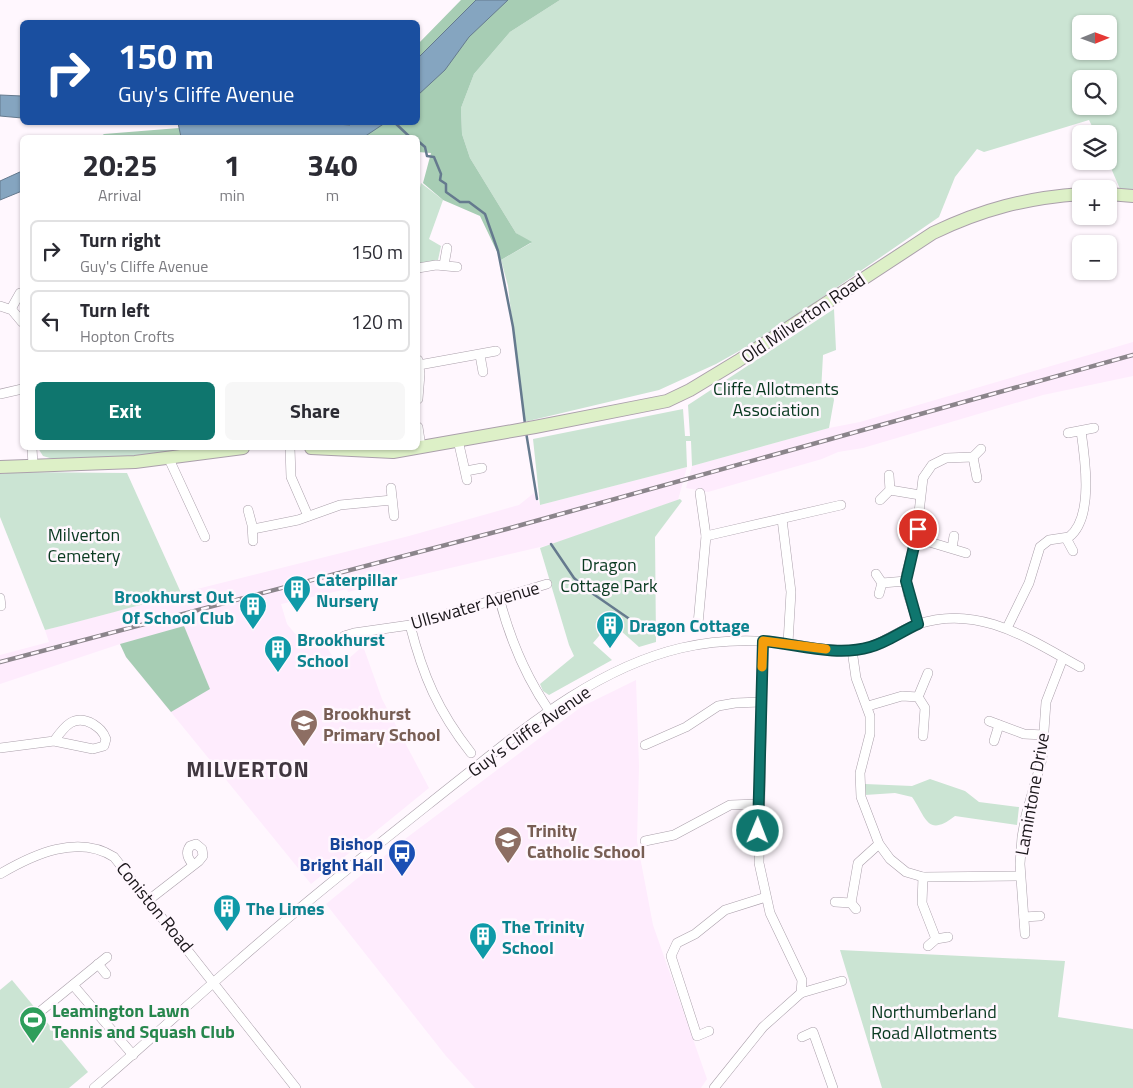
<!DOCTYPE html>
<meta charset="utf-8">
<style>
body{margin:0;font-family:"Titillium Web",sans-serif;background:#f7f7f7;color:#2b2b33;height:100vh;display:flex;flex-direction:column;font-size:19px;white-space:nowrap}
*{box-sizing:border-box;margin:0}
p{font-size:16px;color:#7c7c81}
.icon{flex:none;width:28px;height:28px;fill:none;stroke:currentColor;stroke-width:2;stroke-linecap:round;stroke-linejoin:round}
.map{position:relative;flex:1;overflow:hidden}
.panel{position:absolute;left:20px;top:135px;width:400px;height:315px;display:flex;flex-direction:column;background:#fff;border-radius:8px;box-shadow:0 1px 4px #0004}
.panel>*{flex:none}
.top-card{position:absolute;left:20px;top:20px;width:400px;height:105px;border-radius:8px;box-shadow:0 1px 4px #0004;background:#1a4fa0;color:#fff;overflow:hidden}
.needle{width:32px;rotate:89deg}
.buttons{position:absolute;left:1072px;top:15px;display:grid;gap:10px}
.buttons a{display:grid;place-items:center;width:45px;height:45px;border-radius:8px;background:#fff;box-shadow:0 1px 4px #0004;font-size:25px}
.pin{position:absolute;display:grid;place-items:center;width:42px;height:42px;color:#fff;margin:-21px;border:2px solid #fff;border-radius:50%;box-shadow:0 1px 5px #0007}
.me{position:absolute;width:55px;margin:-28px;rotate:1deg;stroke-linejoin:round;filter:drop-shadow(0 0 4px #0008)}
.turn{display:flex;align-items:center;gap:18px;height:105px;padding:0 15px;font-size:22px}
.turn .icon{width:65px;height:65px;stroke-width:2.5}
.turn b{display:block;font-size:35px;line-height:42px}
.eta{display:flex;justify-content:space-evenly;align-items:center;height:85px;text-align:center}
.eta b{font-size:30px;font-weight:700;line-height:35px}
.cta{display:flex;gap:10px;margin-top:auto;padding:10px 15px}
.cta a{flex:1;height:58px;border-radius:8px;background:#0f766e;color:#fff;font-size:20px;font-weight:700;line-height:58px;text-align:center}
.cta a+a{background:#f7f7f7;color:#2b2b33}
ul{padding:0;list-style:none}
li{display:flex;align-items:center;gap:15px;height:62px;margin:0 10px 8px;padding:0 5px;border:2px solid #e1e1e2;border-radius:8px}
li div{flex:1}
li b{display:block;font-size:19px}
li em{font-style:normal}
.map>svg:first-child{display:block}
</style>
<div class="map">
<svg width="1133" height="1088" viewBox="0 0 1133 1088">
<rect width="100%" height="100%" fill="#fff7fe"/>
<!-- built -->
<g fill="#feecfd">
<polygon points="1133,342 1133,376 1043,395 863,448 838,452 822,459 708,492 686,488 692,466 829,428 860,422"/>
<polygon points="687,467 678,500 553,544 348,592 347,589 281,604 287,624 302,642 313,643 322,639 339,667 363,646 382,699 429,788 311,884 126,657 120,644 0,684 0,655 49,642 45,630 107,614 125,607 409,536 519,505 534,493 540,505"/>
<polygon points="636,680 639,766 637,841 653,925 707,1079 701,1088 475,1088 446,1056 326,904 409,836 581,707"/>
</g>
<!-- green -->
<g fill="#cbe4d3" fill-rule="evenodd">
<path d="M 560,0 L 1133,0 L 1133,192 L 1120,189 L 1108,161 L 1109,134 L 1096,134 L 1089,120 L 984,152 L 977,149 L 955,177 L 939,217 L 766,336 L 716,364 L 659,390 L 524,422 L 508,286 L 501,260 L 531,243 L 516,233 L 470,158 L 462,134 L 461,108 L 474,74 L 510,32 ZM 1081,24 L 1109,24 L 1109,51 L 1081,51 ZM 1081,79 L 1109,79 L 1109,106 L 1081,106 Z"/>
<polygon points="421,183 443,200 429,239 441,246 438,260 434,263 418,265 418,197"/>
<polygon points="834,309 836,350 823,355 821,392 833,395 834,400 829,428 692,466 691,441 686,441 687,467 540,505 533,439 683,409 685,436 690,436 688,405"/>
<polygon points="38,448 203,448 137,457 53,459 43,456"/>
<path d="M 13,472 L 127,473 L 182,595 C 136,605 91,619 45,630 L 0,517 L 0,474 Z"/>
<polygon points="680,499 682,501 655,537 656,642 639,647 611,622 593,643 612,660 549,695 543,691 540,684 574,656 569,645 540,548"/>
<path d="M 930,779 L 965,791 L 979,802 L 1019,807 L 1017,825 L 955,816 C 927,838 926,817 912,797 L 895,793 L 865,795 L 865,784 L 912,786 Z"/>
<polygon points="840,950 1065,961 1058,1017 1133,1029 1133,1088 882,1088"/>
<polygon points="12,980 88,1072 69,1088 0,1088 0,990"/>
</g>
<!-- forest -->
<g fill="#a7cdb4">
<polygon points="461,0 560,0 510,32 474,74 461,108 462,134 470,158 516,233 532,242 501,260 480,216 443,200 423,183 431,153 418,152 418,138 99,138 104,134 179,128 208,122 418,122 418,44"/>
<polygon points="184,626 210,689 171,712 126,657 120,644"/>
</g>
<!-- water -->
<g fill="#85a5c0" stroke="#657a8e">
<polygon points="476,0 508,0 469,37 445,70 418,95 418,58"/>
<polygon points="0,95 22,96 22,118 0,116"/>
<polygon points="310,122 350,125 352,123 385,123 364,137 177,137 181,137 178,123"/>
<polygon points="22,171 22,191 0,200 0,181"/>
</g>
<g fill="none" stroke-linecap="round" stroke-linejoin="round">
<!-- stream -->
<g stroke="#657a8e" stroke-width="2.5">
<polyline points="394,122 411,138"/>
<polyline points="418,141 425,147 427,156 434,157 441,174 440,180 446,184 446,192 460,202 469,202 485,214 498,251 513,327 525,424"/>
<polyline points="526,432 537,499"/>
<polyline points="551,544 574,578 586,589 644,629"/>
</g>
<!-- street casing -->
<g stroke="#aba0ab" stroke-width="10">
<g id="street">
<polyline points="444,265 447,248"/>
<polyline points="418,268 436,265 457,267"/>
<polyline points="0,306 12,310 22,322"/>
<polyline points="11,309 20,293"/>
<polyline points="480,355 483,372"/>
<polyline points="418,360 420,374 418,399"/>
<polyline points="419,365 496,351"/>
<polyline points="0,394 22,389"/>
<polyline points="418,427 421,447"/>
<polyline points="1068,433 1094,428"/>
<polyline points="458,440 467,480"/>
<polyline points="32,448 33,465"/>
<polyline points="290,448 291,477 308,516"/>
<polyline points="169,459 205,537"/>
<polyline points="466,471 482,468"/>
<polyline points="977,478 973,457 981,449"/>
<polyline points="391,488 394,516"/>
<polyline points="890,490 920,495"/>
<polyline points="880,500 890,490 889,475"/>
<polyline points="248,510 252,525 253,541"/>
<polyline points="782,519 791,592 788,643"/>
<polyline points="253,529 298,520 340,505 392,500"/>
<polyline points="706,536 841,505"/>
<polyline points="916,538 966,553"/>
<polyline points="1066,538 1073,551"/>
<polyline points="952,548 954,536"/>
<polyline points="876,574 882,583 879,594"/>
<polyline points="882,583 906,581"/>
<path d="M 499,597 C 510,640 525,676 550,712"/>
<polyline points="0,598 1,606"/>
<polyline points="698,624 706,536 700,493"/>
<polyline points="918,624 908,594 906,575 916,538 923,478 932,465 946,458 973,457"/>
<path d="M 410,625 C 423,676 438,711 471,753"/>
<path d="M 1007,628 L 1029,583 L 1040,547 L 1049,540 L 1069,537 C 1094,518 1085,458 1081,431"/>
<polyline points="344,636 354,633 410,625 547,584"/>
<polyline points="763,641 759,863 770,913 802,980 801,993"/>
<polyline points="852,650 856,678 870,716 870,734 860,773 861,797 879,844 890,859 906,872 923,877 1020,876"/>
<polyline points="918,697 928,673"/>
<polyline points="868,706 902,696 918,697 925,708 923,736"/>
<polyline points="989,721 1024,734 1044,735"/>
<polyline points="994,741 999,725"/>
<polyline points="645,745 686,727 718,706 735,703 761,702"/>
<path d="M 0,748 L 54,741 L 93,749 L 104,746 L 106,739 C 103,731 99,728 93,724 C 74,713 64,727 54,741"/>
<polyline points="645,841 674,835 730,805 758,804"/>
<path d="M 0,874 C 34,854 78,834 114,857 L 296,1088"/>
<polyline points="923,877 922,903 936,939"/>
<path d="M 150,899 L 199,861 L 203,856 L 202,849 L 196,844 L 190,846 C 185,853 188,858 193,865"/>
<polyline points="835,902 851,903 856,909"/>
<polyline points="851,903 858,863 879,844"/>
<polyline points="1024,917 1040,916"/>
<polyline points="1025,934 1020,864 1022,837 1026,815 1042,759 1046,702 1063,658"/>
<polyline points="928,946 936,939 948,937"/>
<polyline points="98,964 106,974"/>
<polyline points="73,985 133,1055"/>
<polyline points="42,1010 107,957"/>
<polyline points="709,1031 697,1036 671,956 677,943 695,934 725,910 766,897"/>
<polyline points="802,1037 813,1032 833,1088"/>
<path d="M 94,1088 C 140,1049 184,1008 229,969 C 300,906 375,847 449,788 C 519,733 592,669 681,648 C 715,640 750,639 785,643 C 808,646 831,652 854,650 C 878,648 896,631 918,624 C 979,604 1029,639 1080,667"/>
<polyline points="714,1088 763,1027 801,993 842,981"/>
</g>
</g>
<!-- secondary casing -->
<g stroke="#aba0ab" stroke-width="14">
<g id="secondary">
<polyline points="1109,194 1133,196"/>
<path d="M 311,448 L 393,452 L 535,427 L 667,401 L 690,390 L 738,361 L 933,233 C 983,209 1026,198 1081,194"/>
<polyline points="0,467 135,462 243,448"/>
</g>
</g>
<!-- street -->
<use href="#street" stroke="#fff" stroke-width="9"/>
<!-- secondary -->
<use href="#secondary" stroke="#ddf0c7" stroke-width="12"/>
<!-- rail casing -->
<g stroke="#8b858b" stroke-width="4.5">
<polyline id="rail" points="0,662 514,527 1133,355"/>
</g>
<!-- rail -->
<use href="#rail" stroke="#fff7fe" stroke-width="2.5" stroke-dasharray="8" stroke-linecap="butt"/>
</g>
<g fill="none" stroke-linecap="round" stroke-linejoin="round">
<!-- route casing -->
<g stroke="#0a4d48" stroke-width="12">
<path id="route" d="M 758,831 L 763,641 C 797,644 836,657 870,647 C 886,643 902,631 918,624 L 906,581 L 918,529"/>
</g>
<!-- route -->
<use href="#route" stroke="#0f766e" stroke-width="9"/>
<!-- slow -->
<polyline stroke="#f59e0b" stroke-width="9" points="762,667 763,641 826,649"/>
</g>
<!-- icons -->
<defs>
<g id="building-pin" transform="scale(1.4375)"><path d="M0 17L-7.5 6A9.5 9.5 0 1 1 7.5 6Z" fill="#0f9aa8" stroke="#fff7fe"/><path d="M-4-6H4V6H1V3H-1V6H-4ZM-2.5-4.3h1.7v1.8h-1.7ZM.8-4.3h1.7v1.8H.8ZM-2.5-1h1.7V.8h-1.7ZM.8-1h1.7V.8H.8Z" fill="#fff"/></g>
<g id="school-pin" transform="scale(1.4375)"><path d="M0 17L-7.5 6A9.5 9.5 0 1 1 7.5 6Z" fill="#8d6e63" stroke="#fff7fe"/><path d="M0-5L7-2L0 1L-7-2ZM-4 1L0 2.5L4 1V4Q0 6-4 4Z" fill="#fff"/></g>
<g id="bus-pin" transform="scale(1.4375)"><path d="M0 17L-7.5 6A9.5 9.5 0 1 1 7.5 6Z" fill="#1a4fb4" stroke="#fff7fe"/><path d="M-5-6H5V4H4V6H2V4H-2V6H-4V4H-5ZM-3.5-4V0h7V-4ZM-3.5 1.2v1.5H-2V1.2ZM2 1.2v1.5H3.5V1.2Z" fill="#fff"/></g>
<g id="stadium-pin" transform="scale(1.4375)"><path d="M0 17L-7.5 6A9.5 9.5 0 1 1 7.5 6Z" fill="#2e9e5b" stroke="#fff7fe"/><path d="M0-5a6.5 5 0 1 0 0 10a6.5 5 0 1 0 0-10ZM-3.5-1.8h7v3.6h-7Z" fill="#fff"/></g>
</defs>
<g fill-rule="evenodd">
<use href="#building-pin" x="297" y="589"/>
<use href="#building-pin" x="253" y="606"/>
<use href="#building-pin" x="610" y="625"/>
<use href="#building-pin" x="278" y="649"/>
<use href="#school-pin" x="304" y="723"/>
<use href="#school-pin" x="508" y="840"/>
<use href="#bus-pin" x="402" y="853"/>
<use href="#building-pin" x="227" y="908"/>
<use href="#building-pin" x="483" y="936"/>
<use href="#stadium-pin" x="33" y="1020"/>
</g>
<g text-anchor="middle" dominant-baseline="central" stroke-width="5" stroke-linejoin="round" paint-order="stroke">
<!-- street labels -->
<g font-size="18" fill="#1a161a" stroke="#fff7fe">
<text transform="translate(803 318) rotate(-34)">Old Milverton Road</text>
<text transform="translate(475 605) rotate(-16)">Ullswater Avenue</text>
<text transform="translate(529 731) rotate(-35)">Guy's Cliffe Avenue</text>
<text transform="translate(1032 794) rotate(-80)">Lamintone Drive</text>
<text transform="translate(155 907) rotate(51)">Coniston Road</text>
</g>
<!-- park labels -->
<g font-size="18" fill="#093920" stroke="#fff7fe">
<text x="776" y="388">Cliffe Allotments<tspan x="776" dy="21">Association</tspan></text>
<text x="84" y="534">Milverton<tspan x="84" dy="21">Cemetery</tspan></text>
<text x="609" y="564">Dragon<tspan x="609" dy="21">Cottage Park</tspan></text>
<text x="934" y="1011">Northumberland<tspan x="934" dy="21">Road Allotments</tspan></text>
</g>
<!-- culture labels -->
<g font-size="18" font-weight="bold" fill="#0d838f" stroke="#fff7fe" text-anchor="start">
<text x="316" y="579">Caterpillar<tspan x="316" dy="21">Nursery</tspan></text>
<text x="234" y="596" text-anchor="end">Brookhurst Out<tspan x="234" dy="21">Of School Club</tspan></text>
<text x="629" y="625">Dragon Cottage</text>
<text x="297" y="639">Brookhurst<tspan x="297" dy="21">School</tspan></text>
<text x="246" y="908">The Limes</text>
<text x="502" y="926">The Trinity<tspan x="502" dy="21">School</tspan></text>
</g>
<!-- education labels -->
<g font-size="18" font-weight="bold" fill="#785e54" stroke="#fff7fe" text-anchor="start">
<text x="323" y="713">Brookhurst<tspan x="323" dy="21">Primary School</tspan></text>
<text x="527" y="830">Trinity<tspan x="527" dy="21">Catholic School</tspan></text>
</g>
<!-- transit labels -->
<g font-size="18" font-weight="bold" fill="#164399" stroke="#fff7fe" text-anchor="end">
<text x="383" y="843">Bishop<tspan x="383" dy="21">Bright Hall</tspan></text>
</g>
<!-- leisure labels -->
<g font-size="18" font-weight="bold" fill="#27864d" stroke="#fff7fe" text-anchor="start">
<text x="52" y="1010">Leamington Lawn<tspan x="52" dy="21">Tennis and Squash Club</tspan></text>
</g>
<!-- district labels -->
<g font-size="22" font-weight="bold" letter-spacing="1" fill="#40373f" stroke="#fff7fe">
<text x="248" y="769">MILVERTON</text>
</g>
</g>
</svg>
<div class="buttons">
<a><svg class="needle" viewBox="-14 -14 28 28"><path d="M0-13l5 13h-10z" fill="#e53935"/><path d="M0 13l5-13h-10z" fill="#7c7c81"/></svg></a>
<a><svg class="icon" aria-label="search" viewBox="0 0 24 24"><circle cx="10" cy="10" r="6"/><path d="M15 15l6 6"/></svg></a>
<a><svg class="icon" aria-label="layers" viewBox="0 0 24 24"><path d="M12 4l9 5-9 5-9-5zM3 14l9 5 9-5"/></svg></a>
<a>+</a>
<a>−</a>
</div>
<div class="pin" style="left:918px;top:529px;background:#d93025"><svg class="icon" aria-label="arrive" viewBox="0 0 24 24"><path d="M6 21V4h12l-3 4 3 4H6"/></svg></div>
<svg class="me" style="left:758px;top:831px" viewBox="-20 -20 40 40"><circle r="17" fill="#0f766e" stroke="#fff" stroke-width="3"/><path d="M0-11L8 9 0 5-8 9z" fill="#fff"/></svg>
<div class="top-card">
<div class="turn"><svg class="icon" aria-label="right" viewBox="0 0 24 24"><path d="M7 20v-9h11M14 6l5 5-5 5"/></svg><div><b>150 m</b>Guy's Cliffe Avenue</div></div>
</div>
<section class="panel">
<div class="eta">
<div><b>20:25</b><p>Arrival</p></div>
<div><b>1</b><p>min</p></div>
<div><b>340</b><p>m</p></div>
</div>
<ul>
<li><svg class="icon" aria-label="right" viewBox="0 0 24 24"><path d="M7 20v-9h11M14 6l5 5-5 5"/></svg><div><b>Turn right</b><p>Guy's Cliffe Avenue</p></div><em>150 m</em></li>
<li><svg class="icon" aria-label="left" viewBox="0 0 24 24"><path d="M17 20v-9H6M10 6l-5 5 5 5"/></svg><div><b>Turn left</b><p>Hopton Crofts</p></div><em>120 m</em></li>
</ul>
<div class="cta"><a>Exit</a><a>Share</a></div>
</section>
</div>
